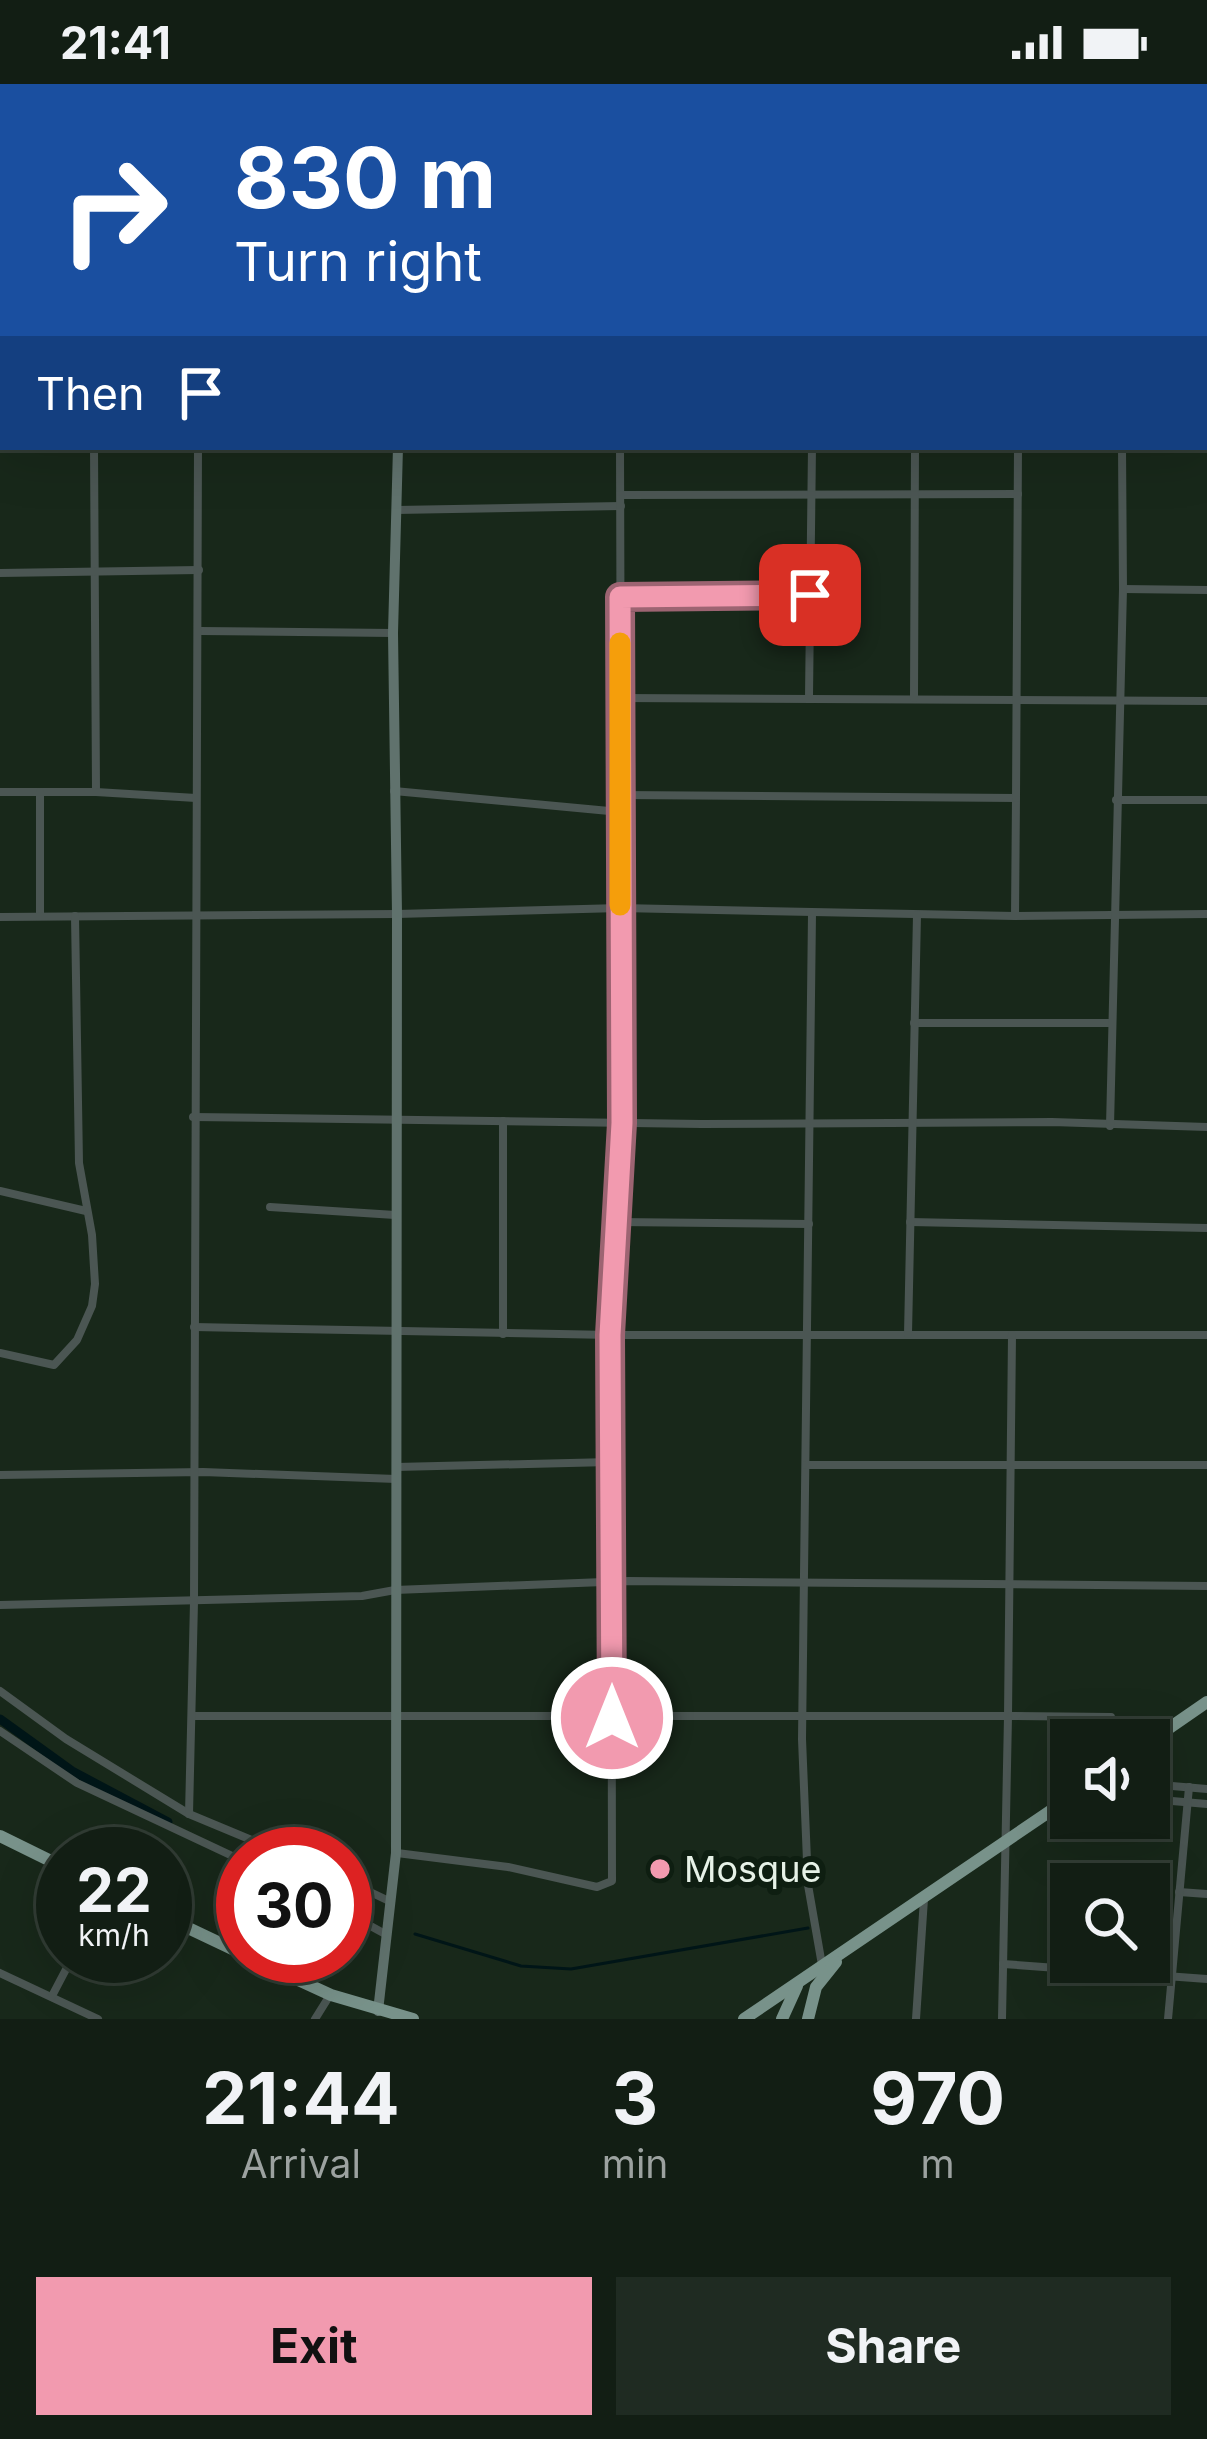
<!DOCTYPE html>
<style>
body{margin:0;font-family:Inter,sans-serif;background:#1f2b22;color:#f1f3f6;height:100vh;display:flex;flex-direction:column;font-size:45px;white-space:nowrap}
*{box-sizing:border-box;margin:0}
p{font-size:39px;color:#9ca2a0}
.icon{flex:none;width:66px;height:66px;fill:none;stroke:currentColor;stroke-width:2;stroke-linecap:round;stroke-linejoin:round}
.map{position:relative;height:1935px;overflow:hidden}
.side{display:flex;flex-direction:column;background:#121e14;flex:1}
.side>*{flex:none}
.guide{position:absolute;left:0px;top:0px;width:1209px;height:366px;box-shadow:0 12px 48px #0002,0 0 0 3px #313c34;background:#1a4fa0;color:#fff;overflow:hidden}
.buttons{position:absolute;left:1050px;top:1635px;display:grid;gap:24px}
.buttons a{display:grid;place-items:center;width:120px;height:120px;border-radius:0px;background:#121e14;box-shadow:0 12px 48px #0002,0 0 0 3px #313c34;font-size:60px}
.speed{position:absolute;left:36px;top:1743px;display:flex;gap:24px;font-size:60px;font-weight:700;text-align:center}
.speed>*{display:grid;place-content:center;width:156px;height:156px;border-radius:50%;background:#121e14;box-shadow:0 12px 48px #0002,0 0 0 3px #313c34;line-height:1}
.speed small{font-size:30px;font-weight:400}
.speed .limit{border:18px solid #d22;background:#fff;color:#111}
.pin{position:absolute;display:grid;place-items:center;width:102px;height:102px;color:#fff;margin:-51px;border-radius:24px;box-shadow:0 6px 18px #0006}
.me{position:absolute;width:132px;margin:-66px;rotate:0deg;stroke-linejoin:round;filter:drop-shadow(0 0 9px #0008)}
.turn{display:flex;align-items:center;gap:42px;height:252px;padding:0 36px;font-size:54px}
.turn .icon{width:156px;height:156px;stroke-width:2.5}
.turn b{display:block;font-size:84px;line-height:102px}
.then{display:flex;align-items:center;height:114px;padding:0 36px;background:#0003;gap:24px;font-size:45px}
.eta{display:flex;justify-content:space-evenly;align-items:center;height:204px;text-align:center}
.eta b{font-size:72px;font-weight:700;line-height:84px}
.cta{display:flex;gap:24px;margin-top:auto;padding:24px 36px}
.cta a{flex:1;height:138px;border-radius:0px;background:#f29aaf;color:#111;font-size:48px;font-weight:700;line-height:138px;text-align:center}
.cta a+a{background:#1f2b22;color:#f1f3f6}
.status{display:flex;justify-content:space-between;align-items:center;height:84px;padding:0 60px;background:#121e14;direction:ltr}
.status svg{height:33px;fill:currentColor}
.map>svg:first-child{display:block}
</style>
<div class="status"><b>21:41</b><svg viewBox="0 0 49 12"><path d="M0 12V9h3v3zM5 12V6h3v6zM10 12V3h3v9zM15 12V0h3v12zM26 1h20v11H26zM47 4h2v5h-2z"/></svg></div>
<div class="map">
<svg width="1207" height="1935" viewBox="0 0 1207 1935">
<rect width="100%" height="100%" fill="#18281a"/>
<g fill="none" stroke-linecap="round" stroke-linejoin="round">
<!-- stream -->
<polyline stroke="#001517" stroke-width="3" points="415,1850 521,1882 571,1885 808,1844"/>
<!-- canal -->
<g stroke="#001517" stroke-width="9">
<polyline points="0,1635 72,1687 168,1738"/>
<polyline points="345,1822 369,1833"/>
</g>
<!-- minor -->
<g stroke="#4b5653" stroke-width="8">
<polyline points="203,3 203,0"/>
<polyline points="623,3 623,0"/>
<polyline points="815,3 815,0"/>
<polyline points="916,3 916,0"/>
<polyline points="1020,3 1020,0"/>
<polyline points="1124,3 1124,0"/>
<polyline points="0,59 3,59"/>
<polyline points="1206,91 1207,91"/>
<polyline points="0,172 3,172"/>
<polyline points="0,289 3,289"/>
<polyline points="1206,303 1207,303"/>
<polyline points="94,363 96,708"/>
<polyline points="621,411 1018,410"/>
<polyline points="396,426 621,422"/>
<polyline points="0,489 199,486"/>
<polyline points="1123,505 1207,506"/>
<polyline points="621,513 810,511"/>
<polyline points="200,547 393,549"/>
<polyline points="809,613 812,363"/>
<polyline points="620,614 1207,617"/>
<polyline points="914,614 915,363"/>
<polyline points="394,707 620,728"/>
<polyline points="0,708 96,708 196,714"/>
<polyline points="620,711 1016,714 1015,832"/>
<polyline points="1016,714 1018,363"/>
<polyline points="1116,716 1207,716"/>
<polyline points="812,830 802,1655 808,1801 822,1881"/>
<polyline points="40,832 40,708"/>
<polyline points="0,833 397,830 620,824 1015,832 1207,830"/>
<polyline points="914,939 1112,939"/>
<polyline points="193,1033 702,1040 1052,1038 1207,1043"/>
<polyline points="503,1037 503,1250"/>
<polyline points="1110,1042 1123,505 1122,363"/>
<polyline points="0,1107 86,1127"/>
<polyline points="270,1123 395,1131"/>
<polyline points="617,1138 809,1140"/>
<polyline points="910,1138 1207,1144"/>
<polyline points="194,1243 611,1251 1207,1251"/>
<polyline points="908,1250 917,831"/>
<polyline points="1012,1251 1008,1632 1111,1633"/>
<polyline points="0,1269 54,1281 77,1256 92,1222 95,1200 92,1151 79,1079 75,832"/>
<polyline points="806,1381 1207,1381"/>
<polyline points="396,1383 610,1378"/>
<polyline points="0,1391 203,1388 396,1395"/>
<polyline points="0,1521 362,1512 395,1506 629,1497 1207,1502"/>
<polyline points="0,1607 66,1655 189,1730 285,1770"/>
<polyline points="192,1632 1008,1632 1002,1935"/>
<polyline points="0,1647 77,1699 243,1777"/>
<polyline points="1149,1700 1207,1705"/>
<polyline points="1149,1715 1207,1720"/>
<polyline points="189,1730 194,1518 198,363"/>
<polyline points="397,1769 508,1783 597,1803 612,1797 611,1251 622,1039 620,363"/>
<polyline points="345,1796 389,1817"/>
<polyline points="1179,1808 1207,1810"/>
<polyline points="345,1828 387,1851"/>
<polyline points="1003,1880 1207,1895"/>
<polyline points="0,1889 98,1935"/>
<polyline points="52,1912 73,1872"/>
<polyline points="315,1935 330,1911"/>
<polyline points="916,1935 924,1815"/>
<polyline points="1168,1935 1189,1703"/>
</g>
<!-- secondary -->
<g stroke="#60726d" stroke-width="10">
<polyline points="399,0 399,3"/>
<polyline points="378,1927 396,1769 397,830 393,549 398,363"/>
</g>
<!-- trunk -->
<g stroke="#78928a" stroke-width="12">
<polyline points="1149,1658 1207,1618"/>
<polyline points="0,1752 63,1783"/>
<polyline points="165,1833 243,1870"/>
<polyline points="246,1872 331,1911 413,1935"/>
<polyline points="744,1935 1071,1713"/>
<polyline points="782,1935 797,1902"/>
<polyline points="808,1935 816,1903 836,1878"/>
</g>
</g>
<g fill="none" stroke-linecap="round" stroke-linejoin="round">
<!-- route casing -->
<g stroke="#9d6472" stroke-width="30">
<polyline id="route" points="612,1634 610,1251 622,1039 620,513 810,511"/>
</g>
<!-- route -->
<use href="#route" stroke="#f29aaf" stroke-width="21"/>
<!-- slow -->
<polyline stroke="#f59e0b" stroke-width="21" points="620,821 620,559"/>
</g>
<!-- markers -->
<circle fill="#f29aaf" stroke="#0e1e11" stroke-width="4.5" cx="660" cy="1785" r="12"/>
<g text-anchor="middle" dominant-baseline="central" stroke-width="12" stroke-linejoin="round" paint-order="stroke">
<!-- poi labels -->
<g font-size="36" fill="#e6f1e7" stroke="#0e1e11" text-anchor="start">
<text x="684" y="1785">Mosque</text>
</g>
</g>
</svg>
<div class="buttons">
<a><svg class="icon" aria-label="sound" viewBox="0 0 24 24"><path d="M4 9h4l5-4v14l-5-4H4zM17 9q2 3 0 6"/></svg></a>
<a><svg class="icon" aria-label="search" viewBox="0 0 24 24"><circle cx="10" cy="10" r="6"/><path d="M15 15l6 6"/></svg></a>
</div>
<div class="speed"><div>22<small>km/h</small></div><div class="limit">30</div></div>
<div class="pin" style="left:810px;top:511px;background:#d93025"><svg class="icon" aria-label="arrive" viewBox="0 0 24 24"><path d="M6 21V4h12l-3 4 3 4H6"/></svg></div>
<svg class="me" style="left:612px;top:1634px" viewBox="-20 -20 40 40"><circle r="17" fill="#f29aaf" stroke="#fff" stroke-width="3"/><path d="M0-11L8 9 0 5-8 9z" fill="#fff"/></svg>
<div class="guide">
<div class="turn"><svg class="icon" aria-label="right" viewBox="0 0 24 24"><path d="M7 20v-9h11M14 6l5 5-5 5"/></svg><div><b>830 m</b>Turn right</div></div>
<div class="then">Then<svg class="icon" aria-label="arrive" viewBox="0 0 24 24"><path d="M6 21V4h12l-3 4 3 4H6"/></svg></div>
</div>
</div>
<section class="side">
<div class="eta">
<div><b>21:44</b><p>Arrival</p></div>
<div><b>3</b><p>min</p></div>
<div><b>970</b><p>m</p></div>
</div>
<div class="cta"><a>Exit</a><a>Share</a></div>
</section>
